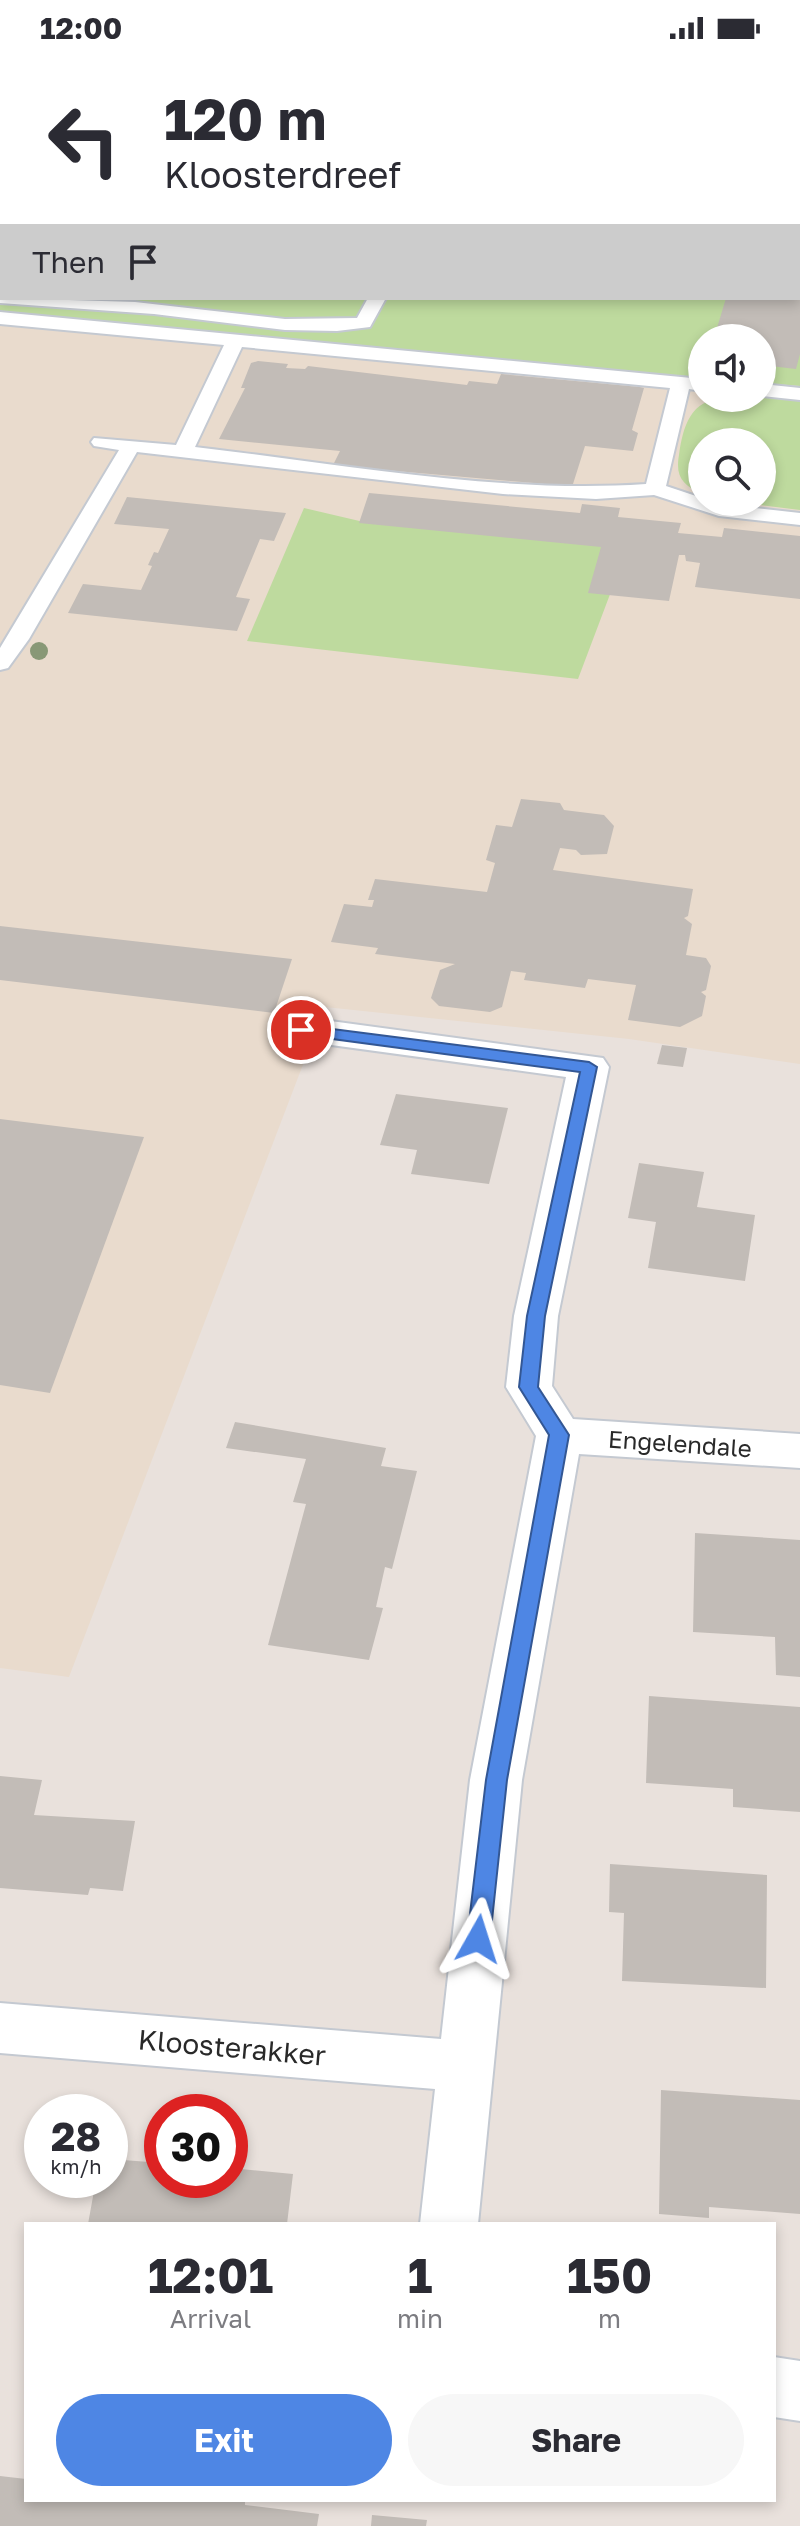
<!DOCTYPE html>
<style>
body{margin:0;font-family:"Golos Text",sans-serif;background:#f7f7f7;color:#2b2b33;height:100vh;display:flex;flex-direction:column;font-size:30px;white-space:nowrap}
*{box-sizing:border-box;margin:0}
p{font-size:26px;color:#7c7c81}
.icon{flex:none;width:44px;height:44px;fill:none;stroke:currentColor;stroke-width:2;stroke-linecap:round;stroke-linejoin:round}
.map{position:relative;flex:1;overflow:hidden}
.panel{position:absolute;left:24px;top:2166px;width:752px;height:280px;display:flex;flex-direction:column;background:#fff;border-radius:0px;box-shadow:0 4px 12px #0003}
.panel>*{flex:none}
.hud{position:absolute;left:0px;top:0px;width:800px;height:244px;box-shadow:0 4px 12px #0003;background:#fff;color:#2b2b33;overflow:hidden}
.tools{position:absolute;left:688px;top:268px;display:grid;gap:16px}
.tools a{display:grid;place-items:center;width:88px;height:88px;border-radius:50%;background:#fff;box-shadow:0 4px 12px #0003;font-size:40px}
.speed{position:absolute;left:24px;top:2038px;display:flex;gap:16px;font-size:40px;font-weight:700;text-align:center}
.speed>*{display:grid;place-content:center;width:104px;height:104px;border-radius:50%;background:#fff;box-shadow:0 4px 12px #0003;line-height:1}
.speed small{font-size:20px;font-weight:400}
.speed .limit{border:12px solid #d22;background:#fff;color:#111}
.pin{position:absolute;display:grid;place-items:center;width:68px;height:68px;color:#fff;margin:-34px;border:4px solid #fff;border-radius:50%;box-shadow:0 2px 8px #0007}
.me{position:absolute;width:88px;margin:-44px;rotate:6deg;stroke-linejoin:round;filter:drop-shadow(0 0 6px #0008)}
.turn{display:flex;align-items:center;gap:28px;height:168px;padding:0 32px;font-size:36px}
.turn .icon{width:104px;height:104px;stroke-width:2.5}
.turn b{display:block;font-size:56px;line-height:68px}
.then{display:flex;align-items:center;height:76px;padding:0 32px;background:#0003;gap:16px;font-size:30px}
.eta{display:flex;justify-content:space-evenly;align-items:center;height:136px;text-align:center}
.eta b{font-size:48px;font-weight:700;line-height:56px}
.button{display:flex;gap:16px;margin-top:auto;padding:16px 32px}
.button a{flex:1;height:92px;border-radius:48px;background:#4e86e4;color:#fff;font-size:32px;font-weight:700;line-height:92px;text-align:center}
.button a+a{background:#f7f7f7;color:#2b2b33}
.status{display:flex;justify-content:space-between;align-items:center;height:56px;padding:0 40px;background:#fff;direction:ltr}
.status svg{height:22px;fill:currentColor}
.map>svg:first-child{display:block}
</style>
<div class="status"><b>12:00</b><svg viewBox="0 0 49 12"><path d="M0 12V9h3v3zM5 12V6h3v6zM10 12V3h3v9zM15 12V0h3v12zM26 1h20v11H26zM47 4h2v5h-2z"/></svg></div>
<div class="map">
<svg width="800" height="2470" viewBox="0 0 800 2470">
<rect width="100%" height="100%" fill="#e9e1dc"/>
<!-- education -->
<path fill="#e9dbcd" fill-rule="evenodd" d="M 0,260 L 702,322 L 702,342 L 762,342 L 762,327 L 800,330 L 800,1008 L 629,983 L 325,951 L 69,1621 L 0,1612 ZM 702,386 L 762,386 L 762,446 L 702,446 Z"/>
<!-- green -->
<g fill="#beda9e">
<polygon points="0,138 2,242 798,242 800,174 800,330 762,327 762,282 702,282 702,322 0,260"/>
<path d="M 762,340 L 800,344 L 800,454 L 737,446 L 762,446 L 762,386 L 702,386 L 702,438 C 683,429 675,421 679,399 C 683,371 690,343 725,342 C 737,342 753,343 762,340 Z"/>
<polygon points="304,452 368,467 621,490 612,533 578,623 247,585"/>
</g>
<!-- building -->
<g fill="#c2bcb7">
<polygon points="726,242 800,242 800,298 796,313 762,309 762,282 714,282"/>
<polygon points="258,305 288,308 286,312 305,313 308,310 467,329 469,325 497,328 501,318 640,331 644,332 632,374 638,377 633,395 585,390 573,428 567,430 339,410 334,407 340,395 219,383 245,332 241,332 251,307"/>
<polygon points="369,437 580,457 582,448 620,452 618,461 681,467 678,477 722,481 724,472 800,480 800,543 695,531 700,507 686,505 685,499 679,499 669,545 588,537 601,491 359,467"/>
<polygon points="127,441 286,457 274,485 260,483 236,541 250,543 237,575 68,557 83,528 141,534 152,510 148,509 154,496 158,497 169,473 114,468"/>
<polygon points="521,743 560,747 564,754 604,759 614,770 607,798 581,799 576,794 560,792 553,814 693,833 688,860 684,862 692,868 686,899 706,902 711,910 706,934 701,936 706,940 702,960 680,971 628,964 636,929 588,923 585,932 524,924 526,917 511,915 502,951 490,956 439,950 431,942 440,914 455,908 375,898 378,892 331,886 344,848 372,851 374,844 368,844 375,823 487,836 495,807 486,804 496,769 512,771"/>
<polygon points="0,870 292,903 274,957 0,924"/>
<polygon points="662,989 687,992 683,1011 657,1008"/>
<polygon points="396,1038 508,1052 489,1128 411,1118 417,1094 380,1089"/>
<polygon points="0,1063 144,1081 50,1337 0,1329"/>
<polygon points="639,1107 704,1116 697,1151 755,1159 745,1225 648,1212 656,1166 628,1162"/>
<polygon points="235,1366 386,1392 381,1410 417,1415 392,1513 385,1511 376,1551 383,1552 369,1604 268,1589 306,1448 293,1446 306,1403 226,1392"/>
<polygon points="695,1477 800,1484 800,1621 776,1619 775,1581 693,1576"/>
<polygon points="649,1640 800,1651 800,1756 733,1751 733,1733 646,1727"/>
<polygon points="0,1720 42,1724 34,1759 135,1765 123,1835 90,1832 88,1839 0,1832"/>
<polygon points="610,1808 767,1819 766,1932 622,1925 624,1857 609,1856"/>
<polygon points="661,2034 800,2044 800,2158 709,2151 709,2162 659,2158"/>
<polygon points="110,2103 162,2107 162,2124 230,2124 230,2112 293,2118 287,2168 88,2168 96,2124 110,2124"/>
<polygon points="0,2420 26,2423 26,2444 245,2444 245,2449 319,2458 317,2470 0,2470"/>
<polygon points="372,2459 427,2464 426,2470 371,2470"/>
</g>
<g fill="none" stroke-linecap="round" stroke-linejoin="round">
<!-- service casing -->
<g stroke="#c4c9d1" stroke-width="4">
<g id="service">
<rect x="0" y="203" width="2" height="10"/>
<polygon points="0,237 2,242 135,246 285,263 357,262 368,242 386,242 370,271 337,275 285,274 154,258 0,247"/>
<path d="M 0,256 L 702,323 L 702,335 L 689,333 L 666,430 L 702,442 L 702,446 L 800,457 L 800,469 L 719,460 L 654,439 L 596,443 L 503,438 L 137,396 L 29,583 L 8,612 L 0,614 L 0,592 L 119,394 L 94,390 L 91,386 L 94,382 L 176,389 L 224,289 L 0,268 ZM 242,291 L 670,332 L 646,428 C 498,438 342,408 195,391 Z"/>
<polygon points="762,328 800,332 800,344 762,340"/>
</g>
</g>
<!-- minor casing -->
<g stroke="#c4c9d1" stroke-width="4">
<g id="minor">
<rect x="0" y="53" width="2" height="16"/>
<rect x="798" y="130" width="2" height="16"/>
<polygon points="301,961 603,1002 609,1011 558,1260 552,1330 573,1363 800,1378 800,1412 579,1398 522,1724 478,2168 420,2168 435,2033 0,1997 0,1947 441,1983 470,1724 536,1380 506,1331 514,1260 566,1021 287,983 281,974 287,965"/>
<polygon points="774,2301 800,2305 800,2365 774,2361"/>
</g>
</g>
<!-- service -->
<use href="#service" fill="#fff" fill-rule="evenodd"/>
<!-- minor -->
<use href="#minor" fill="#fff" fill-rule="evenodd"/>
</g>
<!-- trees -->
<circle fill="#889876" cx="39" cy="595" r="9"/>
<!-- route -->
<polygon fill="#4e86e4" stroke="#335794" stroke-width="2" points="301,969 589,1006 597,1011 545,1260 538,1331 569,1379 507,1724 490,1883 486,1890 478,1893 470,1890 467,1883 486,1724 549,1379 519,1331 527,1260 580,1016 295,978 292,974"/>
<g text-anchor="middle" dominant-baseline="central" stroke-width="6" stroke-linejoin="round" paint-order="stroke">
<!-- street labels -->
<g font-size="24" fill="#292929" stroke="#fff">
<text transform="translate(680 1387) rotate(4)">Engelendale</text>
</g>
<!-- near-street labels -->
<g font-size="28" fill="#292929" stroke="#fff">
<text transform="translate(232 1991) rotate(5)">Kloosterakker</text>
</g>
</g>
</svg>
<div class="tools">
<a><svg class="icon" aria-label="sound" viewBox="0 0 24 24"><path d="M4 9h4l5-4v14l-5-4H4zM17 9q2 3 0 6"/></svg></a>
<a><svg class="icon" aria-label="search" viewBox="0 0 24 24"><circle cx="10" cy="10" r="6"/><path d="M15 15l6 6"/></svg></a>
</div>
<div class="speed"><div>28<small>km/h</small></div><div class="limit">30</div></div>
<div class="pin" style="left:301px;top:974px;background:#d93025"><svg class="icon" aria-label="arrive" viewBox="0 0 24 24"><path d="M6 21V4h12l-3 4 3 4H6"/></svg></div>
<svg class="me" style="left:478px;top:1883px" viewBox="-20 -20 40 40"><path d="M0-17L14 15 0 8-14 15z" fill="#4e86e4" stroke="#fff" stroke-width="4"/></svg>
<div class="hud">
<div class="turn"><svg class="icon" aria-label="left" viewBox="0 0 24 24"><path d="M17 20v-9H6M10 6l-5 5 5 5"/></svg><div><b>120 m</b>Kloosterdreef</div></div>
<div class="then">Then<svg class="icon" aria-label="arrive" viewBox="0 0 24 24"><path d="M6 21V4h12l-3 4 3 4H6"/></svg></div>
</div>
<section class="panel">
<div class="eta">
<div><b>12:01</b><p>Arrival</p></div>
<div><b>1</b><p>min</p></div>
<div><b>150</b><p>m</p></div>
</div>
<div class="button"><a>Exit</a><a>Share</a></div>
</section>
</div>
